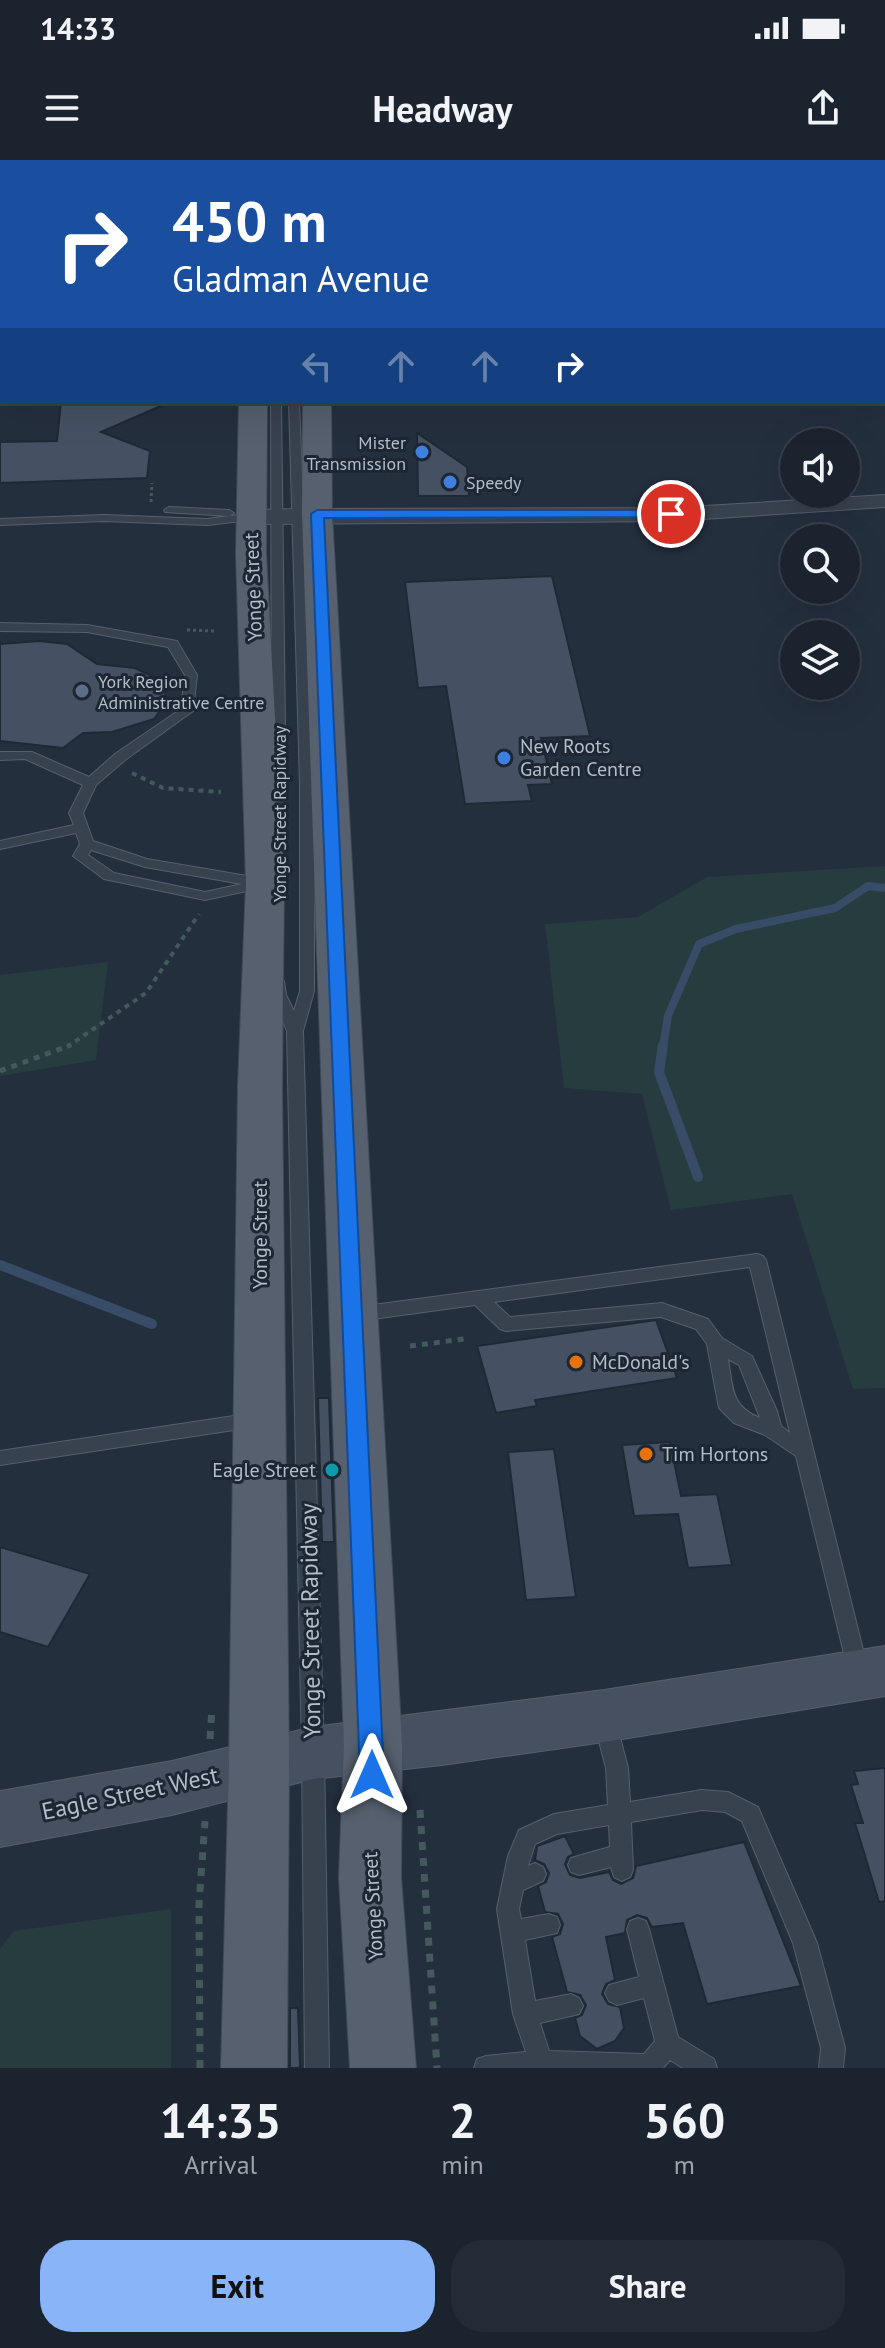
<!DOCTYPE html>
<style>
body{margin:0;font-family:"PT Sans",sans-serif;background:#242b36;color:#f1f3f6;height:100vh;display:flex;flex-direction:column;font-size:30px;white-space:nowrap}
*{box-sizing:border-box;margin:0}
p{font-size:26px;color:#a0a4aa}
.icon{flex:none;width:44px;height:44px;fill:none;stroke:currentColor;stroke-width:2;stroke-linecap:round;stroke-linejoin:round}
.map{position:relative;height:1908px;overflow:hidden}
.drawer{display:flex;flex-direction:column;background:#1b232e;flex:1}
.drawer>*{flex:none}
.guide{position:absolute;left:0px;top:0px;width:886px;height:244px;box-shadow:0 8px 32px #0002,0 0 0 2px #39404a;background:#1a4fa0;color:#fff;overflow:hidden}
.controls{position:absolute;left:780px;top:268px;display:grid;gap:16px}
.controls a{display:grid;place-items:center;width:80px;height:80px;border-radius:50%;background:#1b232e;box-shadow:0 8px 32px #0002,0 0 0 2px #39404a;font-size:40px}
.pin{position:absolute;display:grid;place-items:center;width:68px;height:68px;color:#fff;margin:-34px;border:4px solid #fff;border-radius:50%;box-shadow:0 2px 8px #0007}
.me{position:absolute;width:88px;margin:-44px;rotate:0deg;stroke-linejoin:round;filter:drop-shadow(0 0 6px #0008)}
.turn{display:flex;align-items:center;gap:28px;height:168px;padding:0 40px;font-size:36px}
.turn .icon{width:104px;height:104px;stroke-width:2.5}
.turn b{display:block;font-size:56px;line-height:68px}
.lanes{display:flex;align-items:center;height:76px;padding:0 40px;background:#0003;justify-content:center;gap:40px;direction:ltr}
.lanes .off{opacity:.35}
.eta{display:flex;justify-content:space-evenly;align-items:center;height:136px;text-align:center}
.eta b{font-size:48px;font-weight:600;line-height:56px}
.action{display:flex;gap:16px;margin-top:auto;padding:16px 40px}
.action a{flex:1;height:92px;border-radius:32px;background:#8ab4f8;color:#111;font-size:32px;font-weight:600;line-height:92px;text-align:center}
.action a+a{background:#242b36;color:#f1f3f6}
.status{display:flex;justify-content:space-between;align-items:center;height:56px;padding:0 40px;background:#1b232e;direction:ltr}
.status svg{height:22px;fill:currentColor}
header{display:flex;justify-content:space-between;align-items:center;height:104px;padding:0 40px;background:#1b232e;font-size:36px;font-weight:600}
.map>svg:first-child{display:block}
</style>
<div class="status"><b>14:33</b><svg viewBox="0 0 49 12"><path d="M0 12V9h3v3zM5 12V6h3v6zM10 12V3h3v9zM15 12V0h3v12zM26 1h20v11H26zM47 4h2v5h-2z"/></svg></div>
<header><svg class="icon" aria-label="menu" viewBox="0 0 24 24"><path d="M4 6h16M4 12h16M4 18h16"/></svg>Headway<svg class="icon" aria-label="share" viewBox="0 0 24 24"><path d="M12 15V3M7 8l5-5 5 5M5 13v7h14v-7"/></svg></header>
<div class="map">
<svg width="885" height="1908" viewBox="0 0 885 1908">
<rect width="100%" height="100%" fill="#242f3e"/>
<!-- green -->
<g fill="#263c3f">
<polygon points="885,706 885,1228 853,1229 792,1034 671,1050 642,934 564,928 545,764 638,757 707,717"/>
<polygon points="108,802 96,900 0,916 0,815"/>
<polygon points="171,1749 171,1908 0,1908 0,1789 14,1771"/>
</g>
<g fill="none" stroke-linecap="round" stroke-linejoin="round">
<!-- stream-far1 -->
<polyline stroke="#394c67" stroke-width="8" points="663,887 668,856 699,784 736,769 835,748 868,726 885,728"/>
<!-- stream -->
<g stroke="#394c67" stroke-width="10">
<polyline points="663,885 659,912 698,1017"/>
<polyline points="0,1105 152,1164"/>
</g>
</g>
<!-- building -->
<g fill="#455162" stroke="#1f2835" stroke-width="2">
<polygon points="61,242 170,242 101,272 150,291 147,318 0,323 0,282 57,281"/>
<polygon points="417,273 467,307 469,336 418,336"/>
<polygon points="552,416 590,576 541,578 552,624 528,625 532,641 465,644 446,526 418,528 405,422"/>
<polygon points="39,481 67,484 97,504 135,508 162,521 167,541 154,559 112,572 83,573 63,588 0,581 0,484"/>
<polygon points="656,1160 677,1218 535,1240 537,1246 496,1253 477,1186"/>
<polygon points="318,1238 329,1238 334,1382 322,1382"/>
<polygon points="670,1282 681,1336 717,1334 732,1405 688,1408 678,1354 634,1356 622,1285"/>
<polygon points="554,1289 576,1437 526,1440 508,1292"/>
<polygon points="0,1387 90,1414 48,1487 0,1472"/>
<polygon points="885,1608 885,1741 879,1742 855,1663 863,1663 851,1625 858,1624 854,1611"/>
<polygon points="565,1676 574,1694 568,1697 565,1704 570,1715 580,1718 609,1712 613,1720 621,1724 633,1718 636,1706 744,1682 801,1826 707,1844 683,1763 652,1767 647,1758 637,1755 627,1760 625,1773 606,1777 615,1820 606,1824 602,1834 608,1844 620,1847 624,1868 615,1881 597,1889 580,1876 575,1858 582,1855 586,1845 580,1835 567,1832 552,1777 560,1774 563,1764 558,1754 545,1752 538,1726 546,1722 549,1713 544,1704 535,1700 537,1686"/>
<polygon points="290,1848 298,1848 300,1908 290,1908"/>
</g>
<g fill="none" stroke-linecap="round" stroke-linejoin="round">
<!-- service casing -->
<g stroke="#565f6c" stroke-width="2">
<g id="service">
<rect x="268" y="0" width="8" height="2"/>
<rect x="287" y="0" width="8" height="2"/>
<rect x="0" y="75" width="2" height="6"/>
<polygon points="271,242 281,242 286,653 279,657 272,653"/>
<polygon points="289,242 299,242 314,625 314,831 303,871 324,1593 329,1908 305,1908 302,1593 287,871 272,835 274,821 284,821 286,835 294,851 300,831 300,625"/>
<polygon points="169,347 229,350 234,353 229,356 251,354 256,357 251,360 207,365 104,361 0,365 0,359 104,355 207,359 229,356 165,352 164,350"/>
<path d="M 0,463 L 87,465 L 177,481 L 197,515 L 193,551 L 125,600 L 96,625 L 83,653 L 93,681 L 147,699 L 270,720 L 272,723 L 270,726 L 205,740 L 104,719 L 73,696 L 80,684 L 76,673 L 0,689 L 0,681 L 74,665 L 69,653 L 83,625 L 25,599 L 0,600 L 0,592 L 32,592 L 89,617 L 115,594 L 181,549 L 185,515 L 168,487 L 87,472 L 0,471 ZM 91,690 L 145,707 L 242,724 L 205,732 L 114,713 L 88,695 Z"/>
<path d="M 757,1094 L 763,1096 L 766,1100 L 868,1510 L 865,1516 L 858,1519 L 851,1516 L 848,1510 L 796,1296 L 765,1275 L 734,1263 L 719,1248 L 707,1184 L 696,1169 L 661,1157 L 506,1171 L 500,1169 L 475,1145 L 358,1161 L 352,1159 L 349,1154 L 352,1149 L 358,1147 ZM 750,1107 L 790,1273 L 781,1266 L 777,1251 L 752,1196 L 722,1178 L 708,1159 L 662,1143 L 510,1157 L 494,1142 ZM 728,1199 L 739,1205 L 760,1258 C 730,1246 733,1227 728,1199 Z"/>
<polygon points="254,1253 261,1255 263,1260 261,1265 254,1267 0,1305 0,1291"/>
<polygon points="605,1553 612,1555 616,1562 628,1608 630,1642 702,1630 728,1632 758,1647 817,1783 845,1888 843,1908 819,1908 821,1888 793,1783 742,1661 725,1652 702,1650 631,1662 633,1710 630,1717 622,1721 614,1717 611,1707 579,1715 571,1712 568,1705 571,1698 610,1687 609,1665 557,1674 535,1684 528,1706 535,1703 543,1707 546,1714 543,1721 523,1730 519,1749 521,1759 549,1754 557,1757 560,1765 557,1773 525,1780 535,1841 571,1834 579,1838 583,1846 579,1854 540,1863 549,1891 644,1894 655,1881 644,1838 617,1845 609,1841 605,1833 609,1825 639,1817 627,1769 630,1761 638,1758 646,1761 649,1769 678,1877 714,1899 717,1908 683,1908 670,1900 663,1908 474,1908 477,1899 486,1896 526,1892 513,1854 497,1749 508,1696 519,1670 554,1654 608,1645 606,1608 594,1562 598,1555"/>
</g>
</g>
<!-- minor casing -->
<g stroke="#565f6c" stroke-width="2">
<g id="minor">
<polygon points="652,0 668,0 669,2 653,2"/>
<rect x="884" y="16" width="1" height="10"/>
<rect x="884" y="206" width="1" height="12"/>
<polygon points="885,335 885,347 672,361 251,364 240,357 251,350 300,349 672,348"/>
</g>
</g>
<!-- secondary casing -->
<g stroke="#565f6c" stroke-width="2">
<g id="secondary">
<rect x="884" y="101" width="1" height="14"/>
<rect x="0" y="145" width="2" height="16"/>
<polygon points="885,1486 885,1536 604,1582 442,1605 313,1619 172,1655 0,1687 0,1631 172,1601 313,1567 604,1530"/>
</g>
</g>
<!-- primary casing -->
<g stroke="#414a57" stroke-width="2">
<g id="primary">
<rect x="245" y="0" width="22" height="2"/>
<rect x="295" y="0" width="22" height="2"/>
<polygon points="239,242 267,242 266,394 284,723 282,926 289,1605 287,1908 221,1908 229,1605 238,926 246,723 236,394"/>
<polygon points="303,242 331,242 332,354 402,1585 401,1718 416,1908 350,1908 339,1718 344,1585 302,354"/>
</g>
</g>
<!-- path-far3 -->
<g stroke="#44595c" stroke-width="3" stroke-dasharray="3 3" stroke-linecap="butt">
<polyline points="151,342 152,323"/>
<polyline points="187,470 214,471"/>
</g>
<!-- path-far2 -->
<g stroke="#44595c" stroke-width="4" stroke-dasharray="5 5" stroke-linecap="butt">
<polyline points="132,613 163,628 221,632"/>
<polyline points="67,887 146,833 199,754"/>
</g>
<!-- path-far1 -->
<g stroke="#44595c" stroke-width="5" stroke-dasharray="6 6" stroke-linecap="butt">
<polyline points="0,911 71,885"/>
<polyline points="410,1186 464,1179"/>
</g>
<!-- path -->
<g stroke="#44595c" stroke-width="7" stroke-dasharray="8 8" stroke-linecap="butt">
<polyline points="210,1579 212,1549"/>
<polyline points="420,1650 437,1908"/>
<polyline points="200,1908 199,1745 205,1661"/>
</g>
<!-- service -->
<use href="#service" fill="#38414e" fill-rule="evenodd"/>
<!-- minor -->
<use href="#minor" fill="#38414e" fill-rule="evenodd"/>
<!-- secondary -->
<use href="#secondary" fill="#465061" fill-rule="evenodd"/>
<!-- primary -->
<use href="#primary" fill="#56606e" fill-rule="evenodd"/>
</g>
<!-- route -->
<polygon fill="#1a73e8" stroke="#114b97" stroke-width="2" points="671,350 678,354 676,357 324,358 384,1615 380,1623 372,1626 363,1623 360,1615 311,354 317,350"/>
<!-- markers -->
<g fill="#3f7fe0" stroke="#1d2633" stroke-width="3">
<circle cx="422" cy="292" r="8"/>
<circle cx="450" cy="322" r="8"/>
<circle cx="504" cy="598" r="8"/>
</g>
<circle fill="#5c6f8a" stroke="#1d2633" stroke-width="3" cx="82" cy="531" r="8"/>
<g fill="#e8710a" stroke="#1d2633" stroke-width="3">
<circle cx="576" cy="1202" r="8"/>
<circle cx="646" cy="1294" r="8"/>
</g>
<circle fill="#0f9aa8" stroke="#1d2633" stroke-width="3" cx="332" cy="1310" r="8"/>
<g text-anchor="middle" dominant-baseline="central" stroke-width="6" stroke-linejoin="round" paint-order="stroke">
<!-- far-poi labels -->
<g font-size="18" fill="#b4bcc9" stroke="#1d2633" text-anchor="start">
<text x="406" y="282" text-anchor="end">Mister<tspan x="406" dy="21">Transmission</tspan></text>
<text x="466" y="322">Speedy</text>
<text x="98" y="521">York Region<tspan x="98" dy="21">Administrative Centre</tspan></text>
</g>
<!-- far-street labels -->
<g font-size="18" fill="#b4bcc9" stroke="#1d2633">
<text transform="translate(279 654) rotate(-90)">Yonge Street Rapidway</text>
</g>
<!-- street labels -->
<g font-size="20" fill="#b4bcc9" stroke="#1d2633">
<text transform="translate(253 427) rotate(-92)">Yonge Street</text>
<text transform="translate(260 1075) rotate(-90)">Yonge Street</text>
<text transform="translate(373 1746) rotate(-93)">Yonge Street</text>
</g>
<!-- poi labels -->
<g font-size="20" fill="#b4bcc9" stroke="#1d2633" text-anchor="start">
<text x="520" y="586">New Roots<tspan x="520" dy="23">Garden Centre</tspan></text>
<text x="592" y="1202">McDonald's</text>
<text x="662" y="1294">Tim Hortons</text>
<text x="316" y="1310" text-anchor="end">Eagle Street</text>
</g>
<!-- near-street labels -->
<g font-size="24" fill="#b4bcc9" stroke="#1d2633">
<text transform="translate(310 1461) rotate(-91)">Yonge Street Rapidway</text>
<text transform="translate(130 1633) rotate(-12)">Eagle Street West</text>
</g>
</g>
</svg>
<div class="controls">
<a><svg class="icon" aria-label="sound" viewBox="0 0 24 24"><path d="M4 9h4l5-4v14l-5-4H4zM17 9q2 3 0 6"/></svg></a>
<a><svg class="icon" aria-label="search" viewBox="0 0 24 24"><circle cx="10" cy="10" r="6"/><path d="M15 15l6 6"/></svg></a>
<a><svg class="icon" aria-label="layers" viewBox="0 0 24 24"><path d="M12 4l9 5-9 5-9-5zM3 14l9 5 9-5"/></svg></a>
</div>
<div class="pin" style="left:671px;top:354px;background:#d93025"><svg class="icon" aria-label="arrive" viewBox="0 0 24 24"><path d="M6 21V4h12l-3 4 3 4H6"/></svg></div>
<svg class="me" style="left:372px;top:1615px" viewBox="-20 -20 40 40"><path d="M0-17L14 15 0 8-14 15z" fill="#1a73e8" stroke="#fff" stroke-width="4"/></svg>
<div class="guide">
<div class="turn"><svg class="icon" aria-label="right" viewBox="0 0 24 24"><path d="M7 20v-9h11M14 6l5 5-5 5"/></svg><div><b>450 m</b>Gladman Avenue</div></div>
<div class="lanes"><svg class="icon off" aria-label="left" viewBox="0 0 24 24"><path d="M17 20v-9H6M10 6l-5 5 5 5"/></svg><svg class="icon off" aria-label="ahead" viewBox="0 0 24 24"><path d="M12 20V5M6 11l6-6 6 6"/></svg><svg class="icon off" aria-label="ahead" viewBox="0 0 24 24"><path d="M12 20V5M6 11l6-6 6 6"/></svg><svg class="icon" aria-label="right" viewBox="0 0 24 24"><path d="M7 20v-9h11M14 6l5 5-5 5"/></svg></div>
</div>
</div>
<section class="drawer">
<div class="eta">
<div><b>14:35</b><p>Arrival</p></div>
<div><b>2</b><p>min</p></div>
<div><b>560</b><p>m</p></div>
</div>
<div class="action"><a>Exit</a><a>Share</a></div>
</section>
